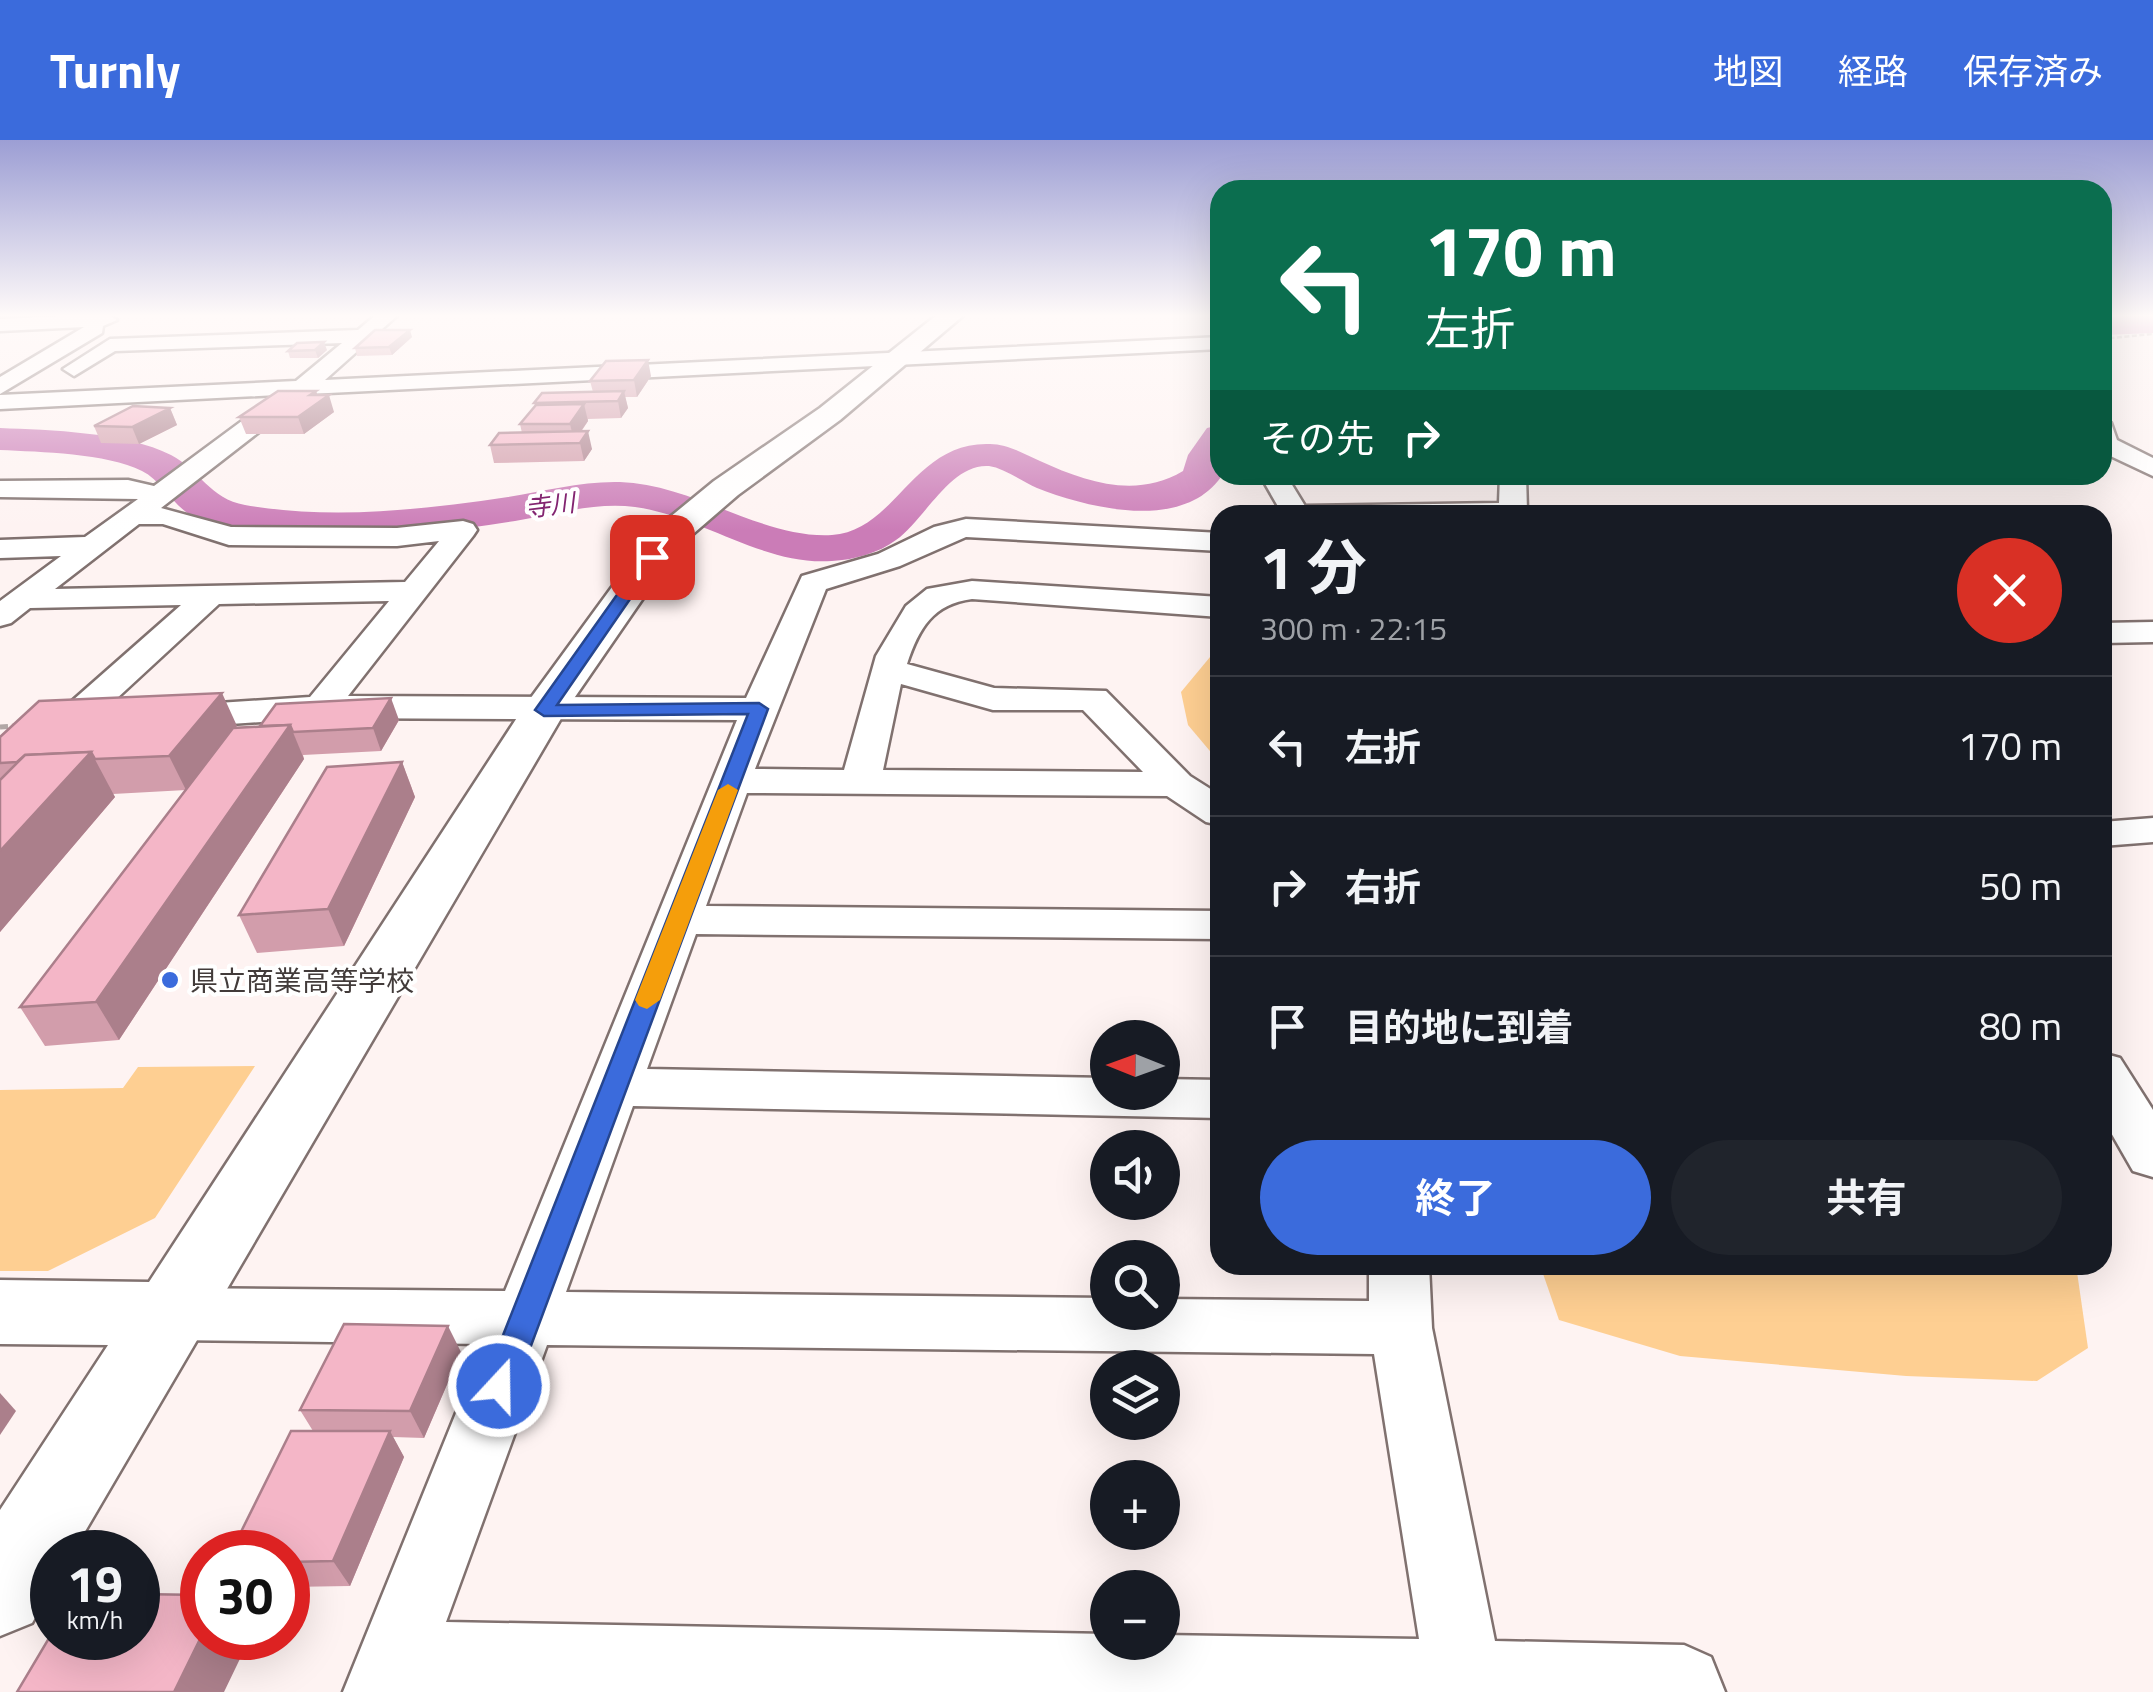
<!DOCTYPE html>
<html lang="ja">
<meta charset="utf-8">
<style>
body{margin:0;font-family:"Titillium Web","Noto Sans JP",sans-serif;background:#20242c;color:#f1f3f6;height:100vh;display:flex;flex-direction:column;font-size:38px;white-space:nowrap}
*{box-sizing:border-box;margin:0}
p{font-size:32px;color:#9ea1a6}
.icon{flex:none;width:55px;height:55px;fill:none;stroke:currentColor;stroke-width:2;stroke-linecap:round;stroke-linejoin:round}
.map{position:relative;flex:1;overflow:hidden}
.details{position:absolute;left:1210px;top:365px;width:902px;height:770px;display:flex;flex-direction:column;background:#171b24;border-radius:30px;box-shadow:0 10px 40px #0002}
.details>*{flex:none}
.hud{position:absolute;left:1210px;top:40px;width:902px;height:305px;border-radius:30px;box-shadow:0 10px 40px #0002;background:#0b6e4f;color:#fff;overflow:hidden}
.needle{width:65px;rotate:271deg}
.tools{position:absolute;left:1090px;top:880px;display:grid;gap:20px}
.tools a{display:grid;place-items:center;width:90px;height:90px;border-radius:50%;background:#171b24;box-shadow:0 10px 40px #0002;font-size:50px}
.speed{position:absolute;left:30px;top:1390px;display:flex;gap:20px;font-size:50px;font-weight:700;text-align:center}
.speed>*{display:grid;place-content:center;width:130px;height:130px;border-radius:50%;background:#171b24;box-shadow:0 10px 40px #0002;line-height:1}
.speed small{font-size:25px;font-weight:400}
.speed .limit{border:15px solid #d22;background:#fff;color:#111}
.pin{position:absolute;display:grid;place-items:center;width:85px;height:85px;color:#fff;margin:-42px;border-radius:20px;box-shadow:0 5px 15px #0006}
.me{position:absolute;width:110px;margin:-55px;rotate:21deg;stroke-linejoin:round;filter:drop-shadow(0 0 8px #0008)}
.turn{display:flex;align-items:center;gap:35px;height:210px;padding:0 50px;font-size:45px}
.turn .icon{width:130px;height:130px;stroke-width:2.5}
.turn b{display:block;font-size:70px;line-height:85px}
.then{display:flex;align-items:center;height:95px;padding:0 50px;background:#0003;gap:20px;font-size:38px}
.round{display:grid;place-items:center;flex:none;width:105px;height:105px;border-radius:52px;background:#20242c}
.summary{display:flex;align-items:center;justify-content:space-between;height:170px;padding:0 50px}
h1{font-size:60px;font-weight:700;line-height:75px}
.cta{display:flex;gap:20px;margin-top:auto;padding:20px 50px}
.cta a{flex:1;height:115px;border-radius:60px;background:#3b6bdc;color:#fff;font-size:40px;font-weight:700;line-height:115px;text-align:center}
.cta a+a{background:#20242c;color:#f1f3f6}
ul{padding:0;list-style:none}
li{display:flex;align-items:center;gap:30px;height:140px;padding:0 50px;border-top:2px solid #363941}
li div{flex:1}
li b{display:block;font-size:38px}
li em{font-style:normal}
header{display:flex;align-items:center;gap:60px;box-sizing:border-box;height:140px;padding:0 50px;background:#3b6bdc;color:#fff}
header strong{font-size:48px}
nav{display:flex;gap:55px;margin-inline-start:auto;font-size:35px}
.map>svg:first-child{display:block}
</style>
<header>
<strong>Turnly</strong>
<nav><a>地図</a><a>経路</a><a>保存済み</a></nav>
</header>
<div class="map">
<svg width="2153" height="1552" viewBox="0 0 2153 1552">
<rect width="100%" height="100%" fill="#fef3f2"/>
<!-- green -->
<g fill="#fecf92">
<polygon points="1220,505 1220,623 1188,585 1181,552"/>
<polygon points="255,926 155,1078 48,1131 0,1131 0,950 123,948 138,927"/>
<polygon points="1540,1125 2076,1125 2088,1208 2037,1241 1906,1236 1680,1216 1559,1180"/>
</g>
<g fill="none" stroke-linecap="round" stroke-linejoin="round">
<!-- river -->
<g fill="#cb7cb7" fill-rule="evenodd">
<polygon points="2153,175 2153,193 2102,195 2102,177"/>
<path d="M 1220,285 L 1221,337 C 1182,392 1088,368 1037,348 C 1023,342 1004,328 989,326 C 950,323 924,381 896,400 C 879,413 853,420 832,421 C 763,426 702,376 635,367 C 595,362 555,374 515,381 C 443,392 369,403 296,397 C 263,395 214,392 186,372 C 170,360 160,340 142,331 C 106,313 41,312 0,310 L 0,288 C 50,290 126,292 171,315 C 200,330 210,359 245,365 C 332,380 420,370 508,357 C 545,351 582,341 620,342 C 693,344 762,399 832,395 C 896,391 913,301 990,304 C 1008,304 1024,314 1040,321 C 1086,342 1136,359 1183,331 L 1188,315 L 1207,288 Z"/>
</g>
<!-- minor casing -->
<g stroke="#80716f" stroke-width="5">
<g id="minor">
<polygon points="107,174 117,180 103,186 102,193 0,254 0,237 84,187 0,191 0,179"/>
<path d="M 377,174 L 399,174 L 325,240 L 1220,197 L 1220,209 L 308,254 L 161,368 L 231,387 L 397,388 L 463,381 L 473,384 L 477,390 L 473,396 L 348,556 L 746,558 L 802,436 L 878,414 L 934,387 L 966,379 L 1220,393 L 1220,411 L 966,397 L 900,426 L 826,449 L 755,629 L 844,630 L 876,516 L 906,466 L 927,449 L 972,441 L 1220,457 L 1220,477 L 972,459 C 933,464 919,488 907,524 L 994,548 L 1106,551 L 1190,636 L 1220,655 L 1220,685 L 1206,682 L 1167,656 L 747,653 L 706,766 L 1220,771 L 1220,799 L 696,794 L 647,929 L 1108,938 L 1108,952 L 1162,952 L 1162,939 L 1220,940 L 1220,978 L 633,966 L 566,1152 L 1108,1158 L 1108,1172 L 1162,1172 L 1162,1159 L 1369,1161 L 1369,1125 L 1429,1125 L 1432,1188 L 1495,1501 L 1684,1505 L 1711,1517 L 1725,1552 L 343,1552 L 484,1204 L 172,1200 L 150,1193 L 141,1174 L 150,1155 L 172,1148 L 505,1151 L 737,580 L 321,578 L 172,588 L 159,585 L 154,577 L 159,569 L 172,566 L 310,557 L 389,461 L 219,464 L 101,573 L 111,582 L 106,590 L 68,595 L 55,592 L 50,584 L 55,576 L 181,465 L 30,468 L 11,483 L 0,486 L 0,461 L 61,416 L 0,418 L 0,400 L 85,397 L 138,359 L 0,357 L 0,341 L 128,340 L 154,346 L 277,255 L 0,269 L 0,255 L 296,241 L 342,203 L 115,211 L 74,236 L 63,229 L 110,199 L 358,190 ZM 139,384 L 163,384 L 229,405 L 397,406 L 439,401 L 405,442 L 55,449 ZM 901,544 L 993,570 L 1083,570 L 1143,632 L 883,630 ZM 547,1205 L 1374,1214 L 1419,1499 L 1162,1495 L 1162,1502 L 1108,1502 L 1108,1494 L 446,1482 Z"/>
<polygon points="2102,281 2111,283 2117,300 2153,318 2153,336 2102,312"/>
<polygon points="1260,335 1286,335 1305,366 1499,363 1500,335 1526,335 1527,371 1524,375 1283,375"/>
<polygon points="2153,482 2153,502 2102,503 2102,483"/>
<polygon points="2153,678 2153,702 2102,706 2102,682"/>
<polygon points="2102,913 2120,918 2153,970 2153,1037 2133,1031 2102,977"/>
</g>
</g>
<!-- tertiary casing -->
<g stroke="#80716f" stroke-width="5">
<polygon id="tertiary" points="938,174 965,174 840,280 738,355 679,406 566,570 73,1412 52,1412 52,1448 32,1483 0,1496 0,1370 108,1205 0,1204 0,1140 149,1142 522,570 653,391 714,341 820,268"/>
</g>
<!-- path-far1 -->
<polyline stroke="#b1a7a6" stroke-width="2.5" stroke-dasharray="5 2.5" stroke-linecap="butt" points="2102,199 2153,194"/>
<!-- path -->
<polyline stroke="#b1a7a6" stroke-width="5" stroke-dasharray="8 4" stroke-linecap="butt" points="0,587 17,586"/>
<!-- minor -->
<use href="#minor" fill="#fff" fill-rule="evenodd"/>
<!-- tertiary -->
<use href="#tertiary" fill="#fff" fill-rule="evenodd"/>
</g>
<!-- wall -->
<g fill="#d29dab">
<polygon points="412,197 392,215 357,216 355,208"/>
<polygon points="327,210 318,218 290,218 288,211"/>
<polygon points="651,236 637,257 625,257 628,268 621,278 588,279 588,281 581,292 592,309 584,321 494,323 490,305 522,293 520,284 535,266 534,263 593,252 590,241"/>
<polygon points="316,251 317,255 334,272 304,294 246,294 239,277"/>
<polygon points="170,268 177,285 139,304 101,303 94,286"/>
<polygon points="399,580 381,611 303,615 304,619 119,900 45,906 20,867 186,650 113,654 115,657 0,792 0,597"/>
<polygon points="402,622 415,657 344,806 257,813 239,775"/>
<polygon points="461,1212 424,1298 393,1297 404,1317 350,1446 288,1447 288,1412 313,1291 300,1270"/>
</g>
<!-- shaded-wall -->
<g fill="#ab7f8b">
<polygon points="410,190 412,197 392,215 389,207"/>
<polygon points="324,202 327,210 318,218 315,210"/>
<polygon points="648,220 651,236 637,257 634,240"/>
<polygon points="316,251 320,262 329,255 334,272 304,294 298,277 310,255"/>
<polygon points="624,251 628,268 621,278 618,261"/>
<polygon points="584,264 588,281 574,301 570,284"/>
<polygon points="170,268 177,285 139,304 132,287"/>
<polygon points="588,291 592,309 584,321 580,303"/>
<polygon points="222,553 237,586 186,650 169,616"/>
<polygon points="391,558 399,580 381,611 373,588"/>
<polygon points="290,585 304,619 119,900 96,862"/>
<polygon points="91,612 115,657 0,792 0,711"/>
<polygon points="402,622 415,657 344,806 328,769"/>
<polygon points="448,1186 461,1212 424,1298 410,1271"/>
<polygon points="0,1253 16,1271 0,1295"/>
<polygon points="390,1291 404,1317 350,1446 333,1421"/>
<polygon points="202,1495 202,1498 250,1498 224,1552 174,1552"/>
</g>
<!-- building -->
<g fill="#f4b6c7" stroke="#ab7f8b" stroke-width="2.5">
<polygon points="375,190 410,190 389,207 355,208"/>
<polygon points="324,202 315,210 288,211 297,203"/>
<polygon points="648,220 634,240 590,241 606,221"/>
<polygon points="278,251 316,251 310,255 329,255 298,277 239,277"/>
<polygon points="624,251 618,261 534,263 542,253"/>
<polygon points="584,264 570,284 520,284 536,265"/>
<polygon points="133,266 170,268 132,287 94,286"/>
<polygon points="588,291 580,303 490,305 499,293"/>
<polygon points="222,553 169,616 95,619 91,612 25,615 17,622 0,623 0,597 39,561"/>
<polygon points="391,558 373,588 293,592 290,585 260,586 276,564"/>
<polygon points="290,585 96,862 20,867 233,588"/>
<polygon points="91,612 0,711 0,640 25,615"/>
<polygon points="402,622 328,769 239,775 327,627"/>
<polygon points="344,1184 448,1186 410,1271 300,1270"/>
<polygon points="291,1291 390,1291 333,1421 288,1422 288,1412 231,1412"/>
<polygon points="138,1454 202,1455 202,1495 174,1552 17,1552 52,1493 52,1498 138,1498"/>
</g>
<!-- sky -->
<linearGradient id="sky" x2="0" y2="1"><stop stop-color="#9c9ed4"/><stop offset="0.45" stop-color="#fffaf9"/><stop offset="1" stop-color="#fffaf9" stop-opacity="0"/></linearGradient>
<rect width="2153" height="391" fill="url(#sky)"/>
<!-- route -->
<polygon fill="#3b6bdc" stroke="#26468f" stroke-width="2.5" points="652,412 659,417 557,565 759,563 768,569 516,1246 511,1256 499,1261 488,1256 483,1246 748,574 544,576 535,570 646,414"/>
<!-- slow -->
<polygon fill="#f59e0b" points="728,644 738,650 660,860 647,869 639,866 635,860 718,650"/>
<!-- markers -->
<circle fill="#3b6bdc" stroke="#fff" stroke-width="4" cx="170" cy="840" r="10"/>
<g text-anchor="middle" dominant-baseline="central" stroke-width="8" stroke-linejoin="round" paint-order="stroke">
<!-- far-water labels -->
<g font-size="25" font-style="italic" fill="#832571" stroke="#fff">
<text transform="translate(550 365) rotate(-7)">寺川</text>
</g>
<!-- poi labels -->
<g font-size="28" fill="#423b3a" stroke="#fff" text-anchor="start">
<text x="190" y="840">県立商業高等学校</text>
</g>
</g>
</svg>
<div class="tools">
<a><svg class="needle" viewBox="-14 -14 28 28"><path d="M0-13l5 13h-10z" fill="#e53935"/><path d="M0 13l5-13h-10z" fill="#9ea1a6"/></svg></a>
<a><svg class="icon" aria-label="sound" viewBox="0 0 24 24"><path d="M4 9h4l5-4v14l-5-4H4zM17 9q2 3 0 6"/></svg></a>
<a><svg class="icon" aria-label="search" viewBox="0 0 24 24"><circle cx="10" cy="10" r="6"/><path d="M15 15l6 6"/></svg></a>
<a><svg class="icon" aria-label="layers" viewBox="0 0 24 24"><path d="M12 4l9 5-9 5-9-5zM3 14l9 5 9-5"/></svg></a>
<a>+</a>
<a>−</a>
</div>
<div class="speed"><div>19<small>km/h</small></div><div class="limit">30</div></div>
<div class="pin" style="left:652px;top:417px;background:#d93025"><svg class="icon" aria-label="arrive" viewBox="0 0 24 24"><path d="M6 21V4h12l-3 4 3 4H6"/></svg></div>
<svg class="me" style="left:499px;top:1246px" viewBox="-20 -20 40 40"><circle r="17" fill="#3b6bdc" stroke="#fff" stroke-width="3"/><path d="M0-11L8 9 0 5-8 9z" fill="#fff"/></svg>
<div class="hud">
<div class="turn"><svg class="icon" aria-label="left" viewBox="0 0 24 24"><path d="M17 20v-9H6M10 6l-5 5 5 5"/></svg><div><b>170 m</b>左折</div></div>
<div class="then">その先<svg class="icon" aria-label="right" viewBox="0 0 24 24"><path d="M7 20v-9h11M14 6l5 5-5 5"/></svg></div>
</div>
<section class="details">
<div class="summary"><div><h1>1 分</h1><p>300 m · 22:15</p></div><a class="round" style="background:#d93025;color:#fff"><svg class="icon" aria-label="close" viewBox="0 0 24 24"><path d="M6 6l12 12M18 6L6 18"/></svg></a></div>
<ul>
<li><svg class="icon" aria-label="left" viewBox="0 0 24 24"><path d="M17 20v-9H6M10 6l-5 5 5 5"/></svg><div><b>左折</b></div><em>170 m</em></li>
<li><svg class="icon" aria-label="right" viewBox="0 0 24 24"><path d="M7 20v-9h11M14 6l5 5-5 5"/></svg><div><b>右折</b></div><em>50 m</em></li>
<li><svg class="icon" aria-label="arrive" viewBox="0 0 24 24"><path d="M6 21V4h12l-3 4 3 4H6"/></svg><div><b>目的地に到着</b></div><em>80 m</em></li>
</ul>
<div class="cta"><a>終了</a><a>共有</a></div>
</section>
</div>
